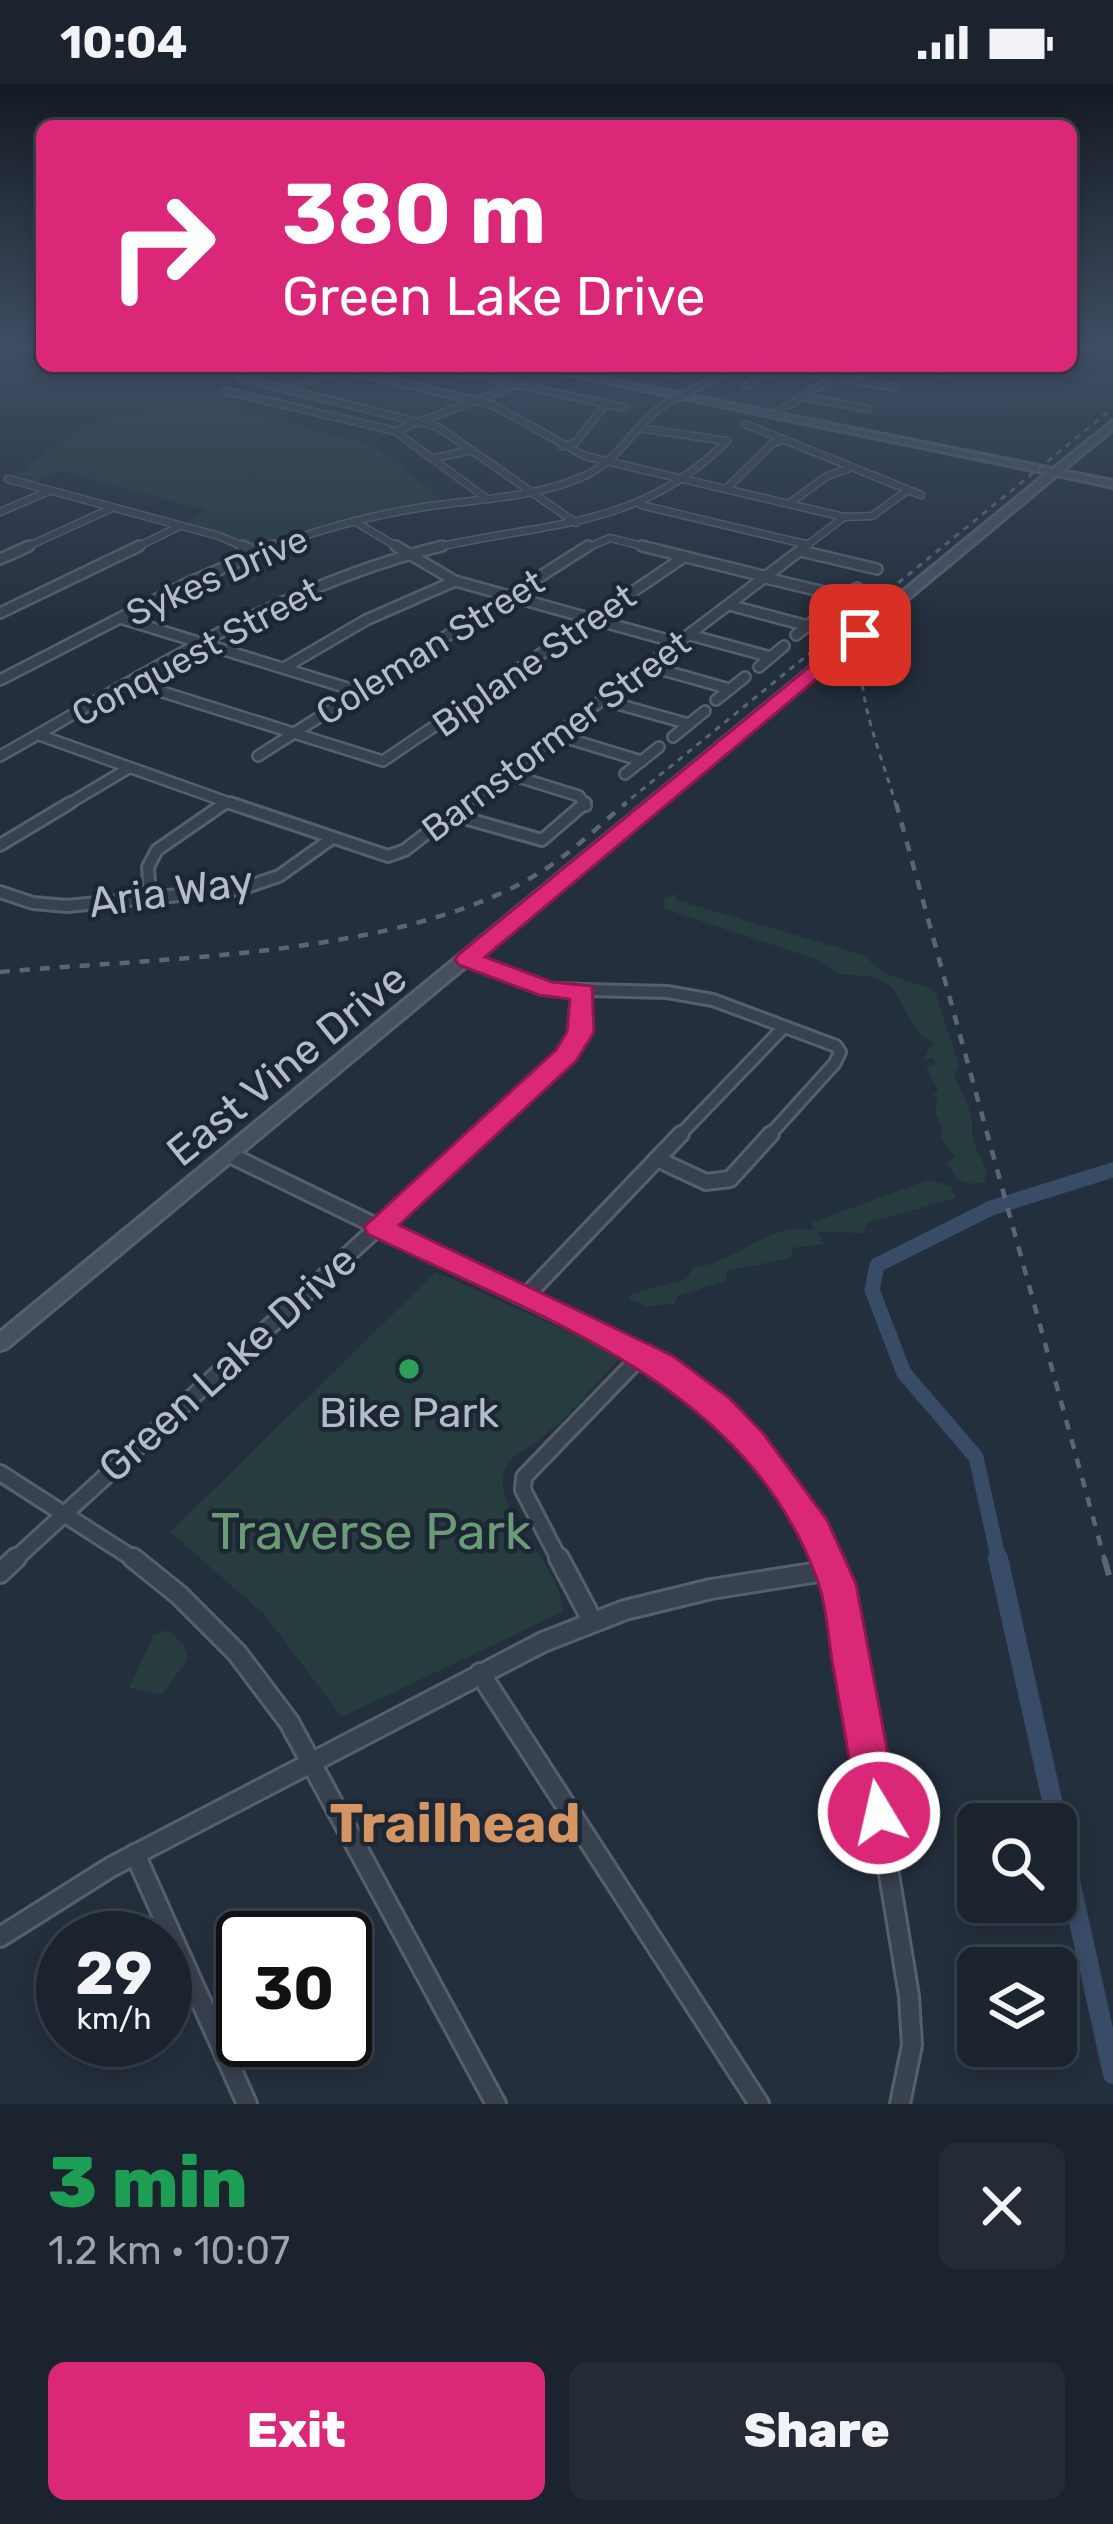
<!DOCTYPE html>
<meta charset="utf-8">
<style>
body{margin:0;font-family:Rubik,sans-serif;background:#242b36;color:#f1f3f6;height:100vh;display:flex;flex-direction:column;font-size:45px;white-space:nowrap}
*{box-sizing:border-box;margin:0}
p{font-size:39px;color:#a0a4aa}
.icon{flex:none;width:66px;height:66px;fill:none;stroke:currentColor;stroke-width:2;stroke-linecap:round;stroke-linejoin:round}
.map{position:relative;height:2020px;overflow:hidden}
.details{display:flex;flex-direction:column;background:#1b232e;flex:1}
.details>*{flex:none}
.banner{position:absolute;left:36px;top:36px;width:1041px;height:252px;border-radius:18px;box-shadow:0 6px 18px #0003,0 0 0 3px #39404a;background:#db2777;color:#fff;overflow:hidden}
.buttons{position:absolute;left:957px;top:1719px;display:grid;gap:24px}
.buttons a{display:grid;place-items:center;width:120px;height:120px;border-radius:18px;background:#1b232e;box-shadow:0 6px 18px #0003,0 0 0 3px #39404a;font-size:60px}
.speed{position:absolute;left:36px;top:1827px;display:flex;gap:24px;font-size:60px;font-weight:700;text-align:center}
.speed>*{display:grid;place-content:center;width:156px;height:156px;border-radius:50%;background:#1b232e;box-shadow:0 6px 18px #0003,0 0 0 3px #39404a;line-height:1}
.speed small{font-size:30px;font-weight:400}
.speed .limit{border:6px solid #111;border-radius:18px;background:#fff;color:#111}
.pin{position:absolute;display:grid;place-items:center;width:102px;height:102px;color:#fff;margin:-51px;border-radius:24px;box-shadow:0 6px 18px #0006}
.me{position:absolute;width:132px;margin:-66px;rotate:351deg;stroke-linejoin:round;filter:drop-shadow(0 0 9px #0008)}
.turn{display:flex;align-items:center;gap:42px;height:252px;padding:0 48px;font-size:54px}
.turn .icon{width:156px;height:156px;stroke-width:2.5}
.turn b{display:block;font-size:84px;line-height:102px}
.round{display:grid;place-items:center;flex:none;width:126px;height:126px;border-radius:18px;background:#242b36}
.overview{display:flex;align-items:center;justify-content:space-between;height:204px;padding:0 48px}
h1{font-size:72px;font-weight:800;line-height:90px;color:#1e9e55}
.primary-button{display:flex;gap:24px;margin-top:auto;padding:24px 48px}
.primary-button a{flex:1;height:138px;border-radius:18px;background:#db2777;color:#fff;font-size:48px;font-weight:800;line-height:138px;text-align:center}
.primary-button a+a{background:#242b36;color:#f1f3f6}
.status{display:flex;justify-content:space-between;align-items:center;height:84px;padding:0 60px;background:#1b232e;direction:ltr}
.status svg{height:33px;fill:currentColor}
.map>svg:first-child{display:block}
</style>
<div class="status"><b>10:04</b><svg viewBox="0 0 49 12"><path d="M0 12V9h3v3zM5 12V6h3v6zM10 12V3h3v9zM15 12V0h3v12zM26 1h20v11H26zM47 4h2v5h-2z"/></svg></div>
<div class="map">
<svg width="1113" height="2020" viewBox="0 0 1113 2020">
<rect width="100%" height="100%" fill="#242f3e"/>
<!-- green -->
<g fill="#263c3f">
<path d="M 190,313 L 372,361 L 441,415 L 350,434 L 259,461 L 184,438 L 205,426 L 60,387 L 36,398 L 9,392 C 34,382 49,362 71,349 C 107,328 151,326 190,313 Z"/>
<path d="M 676,810 L 676,816 L 863,871 L 885,890 L 927,903 L 936,910 L 959,982 L 954,990 L 971,1030 L 973,1057 L 987,1088 L 984,1098 C 966,1104 955,1096 947,1079 L 955,1073 L 940,1053 L 943,1046 L 935,1028 L 938,1016 L 933,1011 L 938,1006 L 926,983 L 935,980 L 933,974 L 924,974 L 933,959 L 918,949 L 893,904 L 873,893 L 838,890 L 818,876 L 665,825 L 664,814 Z"/>
<path d="M 928,1096 L 951,1102 L 956,1114 L 867,1139 L 863,1149 L 817,1148 L 824,1160 L 792,1164 L 792,1172 L 786,1175 L 726,1187 L 727,1196 L 678,1212 L 675,1220 L 646,1222 L 629,1215 L 632,1210 L 686,1195 L 694,1183 C 735,1181 770,1137 812,1146 L 813,1138 Z"/>
<path d="M 436,1188 L 617,1270 L 618,1276 C 593,1303 568,1333 539,1356 C 530,1364 517,1368 509,1378 C 479,1421 566,1481 562,1528 L 342,1633 L 264,1530 L 170,1448 Z"/>
<polygon points="168,1546 183,1560 188,1575 162,1610 129,1604 154,1551"/>
</g>
<g fill="none" stroke-linecap="round" stroke-linejoin="round">
<!-- canal-far1 -->
<polyline stroke="#394c67" stroke-width="15" points="999,1477 976,1373 904,1289 872,1206 877,1181 991,1124 1113,1086"/>
<!-- canal -->
<polyline stroke="#394c67" stroke-width="20" points="998,1474 1113,1990"/>
<!-- street-far4 casing -->
<g stroke="#565f6c" stroke-width="9">
<g id="street-far4">
<polyline points="433,282 625,324"/>
<polyline points="778,282 896,304"/>
<polyline points="906,282 943,289"/>
<polyline points="339,284 493,321 585,372 844,433 872,432 905,408"/>
<polyline points="673,290 688,282"/>
<polyline points="242,294 438,343 576,439"/>
<polyline points="747,302 780,282"/>
<polyline points="294,304 341,283"/>
<polyline points="226,307 395,347 487,415"/>
<polyline points="805,313 868,325"/>
<polyline points="679,314 735,282"/>
<polyline points="773,331 852,282"/>
<polyline points="745,340 921,411"/>
<polyline points="639,344 727,357"/>
<polyline points="395,347 517,301"/>
<polyline points="562,362 575,359 606,320"/>
<polyline points="435,374 472,366"/>
<polyline points="8,395 219,452 249,465"/>
<polyline points="727,404 772,360 784,355"/>
<polyline points="790,419 827,392 848,385"/>
<polyline points="641,421 809,461"/>
<polyline points="0,428 49,407"/>
<polyline points="354,437 401,465"/>
<polyline points="22,465 112,424"/>
<polyline points="133,465 180,442"/>
<path d="M 265,465 C 316,447 366,432 418,424 C 472,415 531,415 582,393 C 625,375 638,329 681,312"/>
<path d="M 430,465 C 545,437 637,447 727,357"/>
<polyline points="584,465 610,454 654,465"/>
<polyline points="802,465 844,433"/>
</g>
</g>
<!-- street-far3 casing -->
<g stroke="#565f6c" stroke-width="14">
<g id="street-far3">
<polyline points="242,462 256,468"/>
<polyline points="396,462 455,497 679,559"/>
<polyline points="642,462 767,493"/>
<polyline points="801,467 877,485"/>
<polyline points="0,475 29,462"/>
<polyline points="766,494 845,513"/>
<polyline points="729,521 808,542"/>
<polyline points="835,522 857,504"/>
<polyline points="0,529 139,462"/>
<polyline points="120,534 357,607"/>
<polyline points="690,551 771,573"/>
<polyline points="796,551 820,532"/>
<polyline points="648,582 730,605"/>
<polyline points="759,583 784,562"/>
<polyline points="284,584 366,536 455,497"/>
<polyline points="0,596 188,499 274,462"/>
<polyline points="134,599 383,677 684,473"/>
<polyline points="603,616 689,640"/>
<polyline points="716,616 745,593"/>
<polyline points="39,651 238,722"/>
<polyline points="556,651 642,677"/>
<polyline points="673,653 705,627"/>
<path d="M 0,672 C 143,592 281,501 442,462"/>
<polyline points="258,672 588,462"/>
<polyline points="505,689 579,712 586,722"/>
<polyline points="625,690 659,663"/>
<polyline points="65,722 129,684"/>
<polyline points="221,722 226,719"/>
<polyline points="462,722 806,462"/>
</g>
</g>
<!-- street-far2 casing -->
<g stroke="#565f6c" stroke-width="16">
<g id="street-far2">
<polyline points="230,719 388,772 405,766 466,719"/>
<polyline points="450,730 542,756 585,719"/>
<polyline points="0,761 70,719"/>
<polyline points="0,808 33,819 67,822 241,805 279,792 331,755"/>
<polyline points="150,814 148,783 157,766 225,719"/>
<polyline points="467,875 548,905 667,908 713,916 836,962 840,968 835,979 768,1053"/>
<polyline points="476,1053 566,971 580,948 583,908"/>
<polyline points="678,1053 784,943"/>
</g>
</g>
<!-- street-far1 casing -->
<g stroke="#565f6c" stroke-width="20">
<g id="street-far1">
<polyline points="230,1071 662,1281 756,1365 802,1429 826,1477"/>
<polyline points="657,1075 706,1098 730,1095 771,1050"/>
<polyline points="525,1213 681,1050"/>
<polyline points="0,1389 137,1477"/>
<polyline points="13,1477 480,1050"/>
<polyline points="560,1477 523,1406 524,1393 642,1271"/>
</g>
</g>
<!-- street casing -->
<g stroke="#565f6c" stroke-width="24">
<g id="street">
<polyline points="133,1474 179,1511 237,1569 289,1638 496,2020"/>
<polyline points="559,1474 593,1538"/>
<polyline points="824,1474 849,1546 909,1912 912,1961 900,2020"/>
<polyline points="0,1489 16,1474"/>
<polyline points="480,1589 759,2020"/>
<polyline points="135,1770 247,2020"/>
<polyline points="0,1853 111,1783 543,1558 625,1526 711,1505 831,1486"/>
</g>
</g>
<!-- secondary casing -->
<g stroke="#565f6c" stroke-width="6">
<polygon id="secondary" points="527,282 543,282 1053,385 1113,337 1113,345 1062,387 1113,397 1113,403 1057,391 7,1264 0,1266 0,1248 1047,389"/>
</g>
<!-- street-far4 -->
<use href="#street-far4" stroke="#38414e" stroke-width="6"/>
<!-- street-far3 -->
<use href="#street-far3" stroke="#38414e" stroke-width="9"/>
<!-- street-far2 -->
<use href="#street-far2" stroke="#38414e" stroke-width="10"/>
<!-- street-far1 -->
<use href="#street-far1" stroke="#38414e" stroke-width="14"/>
<!-- street -->
<use href="#street" stroke="#38414e" stroke-width="18"/>
<!-- secondary -->
<use href="#secondary" fill="#465061" fill-rule="evenodd"/>
<!-- rail-far2 -->
<g stroke="#5a6575" stroke-width="3" stroke-dasharray="6 6" stroke-linecap="butt">
<polyline points="622,722 869,521"/>
<path d="M 896,722 C 878,655 832,568 887,508 L 1113,324"/>
</g>
<!-- rail-far1 -->
<g stroke="#5a6575" stroke-width="4.5" stroke-dasharray="10 10" stroke-linecap="butt">
<polyline points="896,719 1105,1477"/>
<path d="M 0,888 C 163,873 410,874 547,784 C 575,765 600,741 626,719"/>
</g>
<!-- rail -->
<polyline stroke="#5a6575" stroke-width="6" stroke-dasharray="18 18" stroke-linecap="butt" points="1104,1474 1113,1505"/>
</g>
<!-- sky -->
<linearGradient id="sky" x2="0" y2="1"><stop stop-color="#141a22"/><stop offset="0.48" stop-color="#3f4d63"/><stop offset="1" stop-color="#3f4d63" stop-opacity="0"/></linearGradient>
<rect width="1113" height="545" fill="url(#sky)"/>
<!-- route -->
<path fill="#db2777" stroke="#8e194d" stroke-width="3" d="M 853,547 L 869,551 L 485,873 L 552,898 L 592,902 L 594,948 L 576,977 L 399,1141 L 673,1272 L 729,1314 L 763,1349 L 827,1436 L 856,1500 L 899,1729 L 893,1742 L 879,1748 L 864,1742 L 858,1729 C 850,1678 841,1627 832,1576 C 828,1550 826,1520 817,1495 C 746,1299 539,1234 368,1150 L 364,1143 L 556,966 L 567,948 L 570,915 L 539,911 L 459,881 L 455,875 L 459,870 Z"/>
<!-- markers -->
<circle fill="#2e9e5b" stroke="#1d2633" stroke-width="4.5" cx="409" cy="1285" r="12"/>
<g text-anchor="middle" dominant-baseline="central" stroke-width="9" stroke-linejoin="round" paint-order="stroke">
<!-- far-street labels -->
<g font-size="36" fill="#b4bcc9" stroke="#1d2633">
<text transform="translate(217 492) rotate(-24)">Sykes Drive</text>
<text transform="translate(430 563) rotate(-32)">Coleman Street</text>
<text transform="translate(196 568) rotate(-28)">Conquest Street</text>
<text transform="translate(534 576) rotate(-35)">Biplane Street</text>
<text transform="translate(556 652) rotate(-37)">Barnstormer Street</text>
</g>
<!-- street labels -->
<g font-size="42" fill="#b4bcc9" stroke="#1d2633">
<text transform="translate(171 808) rotate(-8)">Aria Way</text>
<text transform="translate(287 981) rotate(-39)">East Vine Drive</text>
<text transform="translate(228 1280) rotate(-42)">Green Lake Drive</text>
</g>
<!-- poi labels -->
<g font-size="42" fill="#b4bcc9" stroke="#1d2633">
<text x="409" y="1329">Bike Park</text>
</g>
<!-- near-park labels -->
<g font-size="51" fill="#6b9a76" stroke="#1d2633">
<text x="371" y="1447">Traverse Park</text>
</g>
<!-- near-neighbourhood labels -->
<g font-size="54" font-weight="bold" fill="#d59563" stroke="#1d2633">
<text x="455" y="1740">Trailhead</text>
</g>
</g>
</svg>
<div class="buttons">
<a><svg class="icon" aria-label="search" viewBox="0 0 24 24"><circle cx="10" cy="10" r="6"/><path d="M15 15l6 6"/></svg></a>
<a><svg class="icon" aria-label="layers" viewBox="0 0 24 24"><path d="M12 4l9 5-9 5-9-5zM3 14l9 5 9-5"/></svg></a>
</div>
<div class="speed"><div>29<small>km/h</small></div><div class="limit">30</div></div>
<div class="pin" style="left:860px;top:551px;background:#d93025"><svg class="icon" aria-label="arrive" viewBox="0 0 24 24"><path d="M6 21V4h12l-3 4 3 4H6"/></svg></div>
<svg class="me" style="left:879px;top:1729px" viewBox="-20 -20 40 40"><circle r="17" fill="#db2777" stroke="#fff" stroke-width="3"/><path d="M0-11L8 9 0 5-8 9z" fill="#fff"/></svg>
<div class="banner">
<div class="turn"><svg class="icon" aria-label="right" viewBox="0 0 24 24"><path d="M7 20v-9h11M14 6l5 5-5 5"/></svg><div><b>380 m</b>Green Lake Drive</div></div>
</div>
</div>
<section class="details">
<div class="overview"><div><h1>3 min</h1><p>1.2 km · 10:07</p></div><a class="round"><svg class="icon" aria-label="close" viewBox="0 0 24 24"><path d="M6 6l12 12M18 6L6 18"/></svg></a></div>
<div class="primary-button"><a>Exit</a><a>Share</a></div>
</section>
